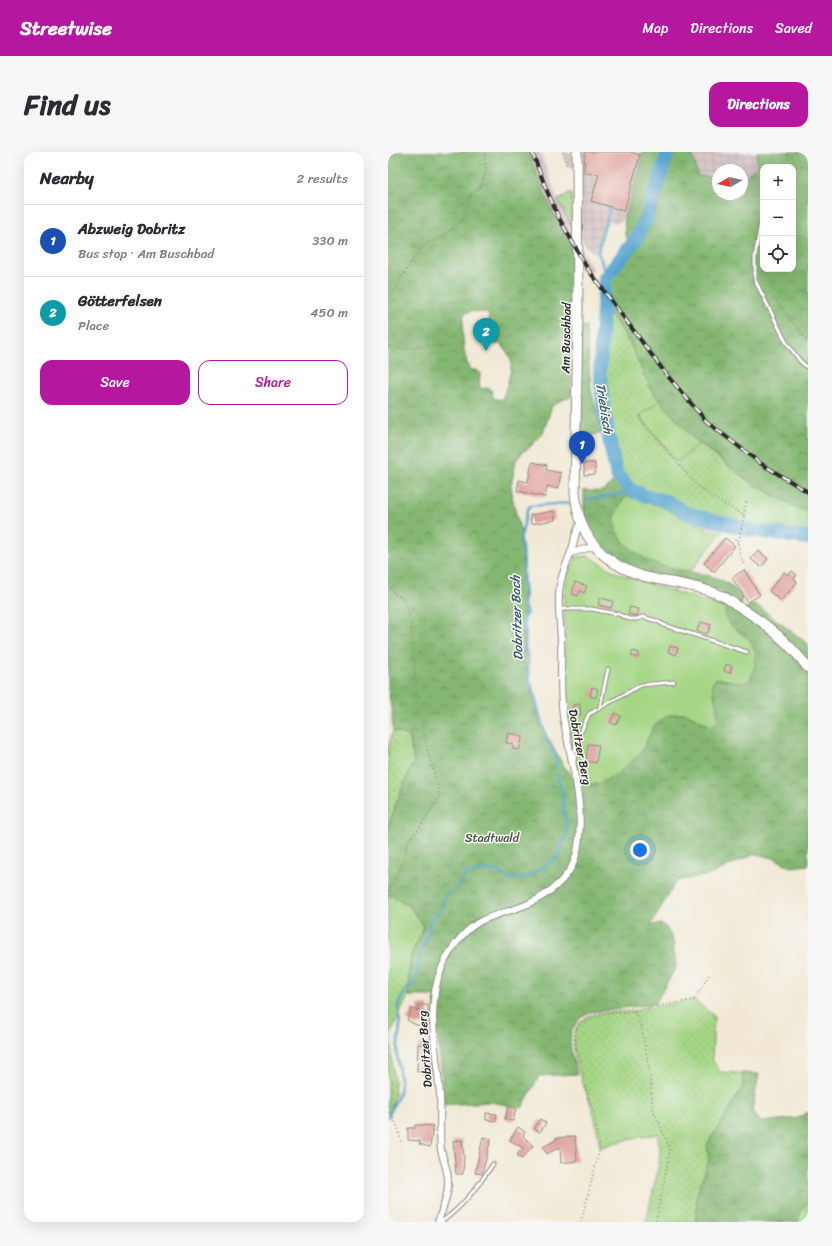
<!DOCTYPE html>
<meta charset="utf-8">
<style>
body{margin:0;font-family:Sriracha,sans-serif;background:#f7f7f7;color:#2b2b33}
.controls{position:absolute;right:12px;top:12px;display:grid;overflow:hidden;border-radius:8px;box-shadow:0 4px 16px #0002}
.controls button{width:36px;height:36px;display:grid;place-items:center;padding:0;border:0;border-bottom:1px solid #e1e1e2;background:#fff;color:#2b2b33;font:20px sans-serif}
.compass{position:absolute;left:324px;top:12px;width:36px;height:36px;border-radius:50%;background:#fff;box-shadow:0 4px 16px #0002;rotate:261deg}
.you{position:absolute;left:252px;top:698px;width:14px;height:14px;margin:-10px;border:3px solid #fff;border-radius:50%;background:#1a73e8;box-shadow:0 0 0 6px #1a73e833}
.badge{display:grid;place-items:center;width:26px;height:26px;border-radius:50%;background:#b5179e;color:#fff;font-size:13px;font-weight:700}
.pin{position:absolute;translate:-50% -33px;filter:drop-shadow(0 1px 2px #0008)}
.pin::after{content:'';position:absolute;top:21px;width:14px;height:12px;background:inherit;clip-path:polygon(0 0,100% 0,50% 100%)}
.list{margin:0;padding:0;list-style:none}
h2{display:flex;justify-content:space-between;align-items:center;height:52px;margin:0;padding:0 16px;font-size:17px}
h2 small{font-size:13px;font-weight:400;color:#7c7c81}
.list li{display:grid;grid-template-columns:26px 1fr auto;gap:12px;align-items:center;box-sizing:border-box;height:72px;padding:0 16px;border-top:1px solid #e1e1e2}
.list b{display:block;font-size:15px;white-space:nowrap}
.list p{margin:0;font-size:13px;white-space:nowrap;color:#7c7c81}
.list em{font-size:13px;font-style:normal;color:#7c7c81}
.actions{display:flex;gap:8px;padding:12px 16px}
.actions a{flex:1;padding:9px 0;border:1px solid #b5179e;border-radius:12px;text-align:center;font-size:14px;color:#b5179e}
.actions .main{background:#b5179e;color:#fff}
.icon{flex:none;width:22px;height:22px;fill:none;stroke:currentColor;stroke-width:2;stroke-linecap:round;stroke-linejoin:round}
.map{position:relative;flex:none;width:420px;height:1070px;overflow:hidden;border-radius:12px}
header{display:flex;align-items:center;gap:24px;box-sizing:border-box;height:56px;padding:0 20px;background:#b5179e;color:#fff}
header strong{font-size:19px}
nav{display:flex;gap:22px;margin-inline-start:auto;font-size:14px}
.intro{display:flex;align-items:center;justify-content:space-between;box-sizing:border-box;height:96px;padding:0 24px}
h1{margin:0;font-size:28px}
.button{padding:10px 18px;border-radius:12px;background:#b5179e;color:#fff;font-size:14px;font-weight:700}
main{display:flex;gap:24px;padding:0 24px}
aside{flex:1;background:#fff;border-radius:12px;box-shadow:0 4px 16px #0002}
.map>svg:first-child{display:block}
.industrial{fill:url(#industrial-grid)}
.railway{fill:#d2bfc0}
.grass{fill:url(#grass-dots);stroke:#688058}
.forest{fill:url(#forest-crowns);stroke:#58714e;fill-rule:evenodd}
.garden{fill:#a5d685;stroke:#688058}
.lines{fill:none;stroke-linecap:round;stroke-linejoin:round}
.stream{stroke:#56a4cf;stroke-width:2.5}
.river{stroke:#56a4cf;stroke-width:14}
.building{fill:#e0a09c}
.service-casing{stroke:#8e8a80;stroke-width:5}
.minor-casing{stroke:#8e8a80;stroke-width:8}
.secondary-casing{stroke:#8e8a80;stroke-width:11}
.path{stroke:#8e8a80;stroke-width:1.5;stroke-dasharray:1 3;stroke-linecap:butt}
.service{stroke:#fff;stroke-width:3}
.minor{stroke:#fff;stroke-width:6}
.secondary{stroke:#fff;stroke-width:9}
.rail-casing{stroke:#2b2b2b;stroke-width:4}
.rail{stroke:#f6f6f2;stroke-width:2.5;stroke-dasharray:8;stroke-linecap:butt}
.labels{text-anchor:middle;stroke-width:3;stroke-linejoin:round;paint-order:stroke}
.street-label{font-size:12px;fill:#2b2b2b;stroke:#f6f6f2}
.park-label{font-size:12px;fill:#4a5642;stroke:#f6f6f2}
.water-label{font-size:13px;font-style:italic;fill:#3c5b6d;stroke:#f6f6f2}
</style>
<header>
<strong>Streetwise</strong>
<nav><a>Map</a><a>Directions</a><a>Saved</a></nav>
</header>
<div class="intro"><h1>Find us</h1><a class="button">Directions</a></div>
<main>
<aside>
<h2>Nearby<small>2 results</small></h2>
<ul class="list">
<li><span class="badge" style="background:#1a4fb4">1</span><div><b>Abzweig Dobritz</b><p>Bus stop · Am Buschbad</p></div><em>330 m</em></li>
<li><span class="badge" style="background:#0f9aa8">2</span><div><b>Götterfelsen</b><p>Place</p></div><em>450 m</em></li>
</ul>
<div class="actions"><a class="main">Save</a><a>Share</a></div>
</aside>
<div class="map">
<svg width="420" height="1070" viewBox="0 0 420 1070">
<defs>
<pattern id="industrial-grid" width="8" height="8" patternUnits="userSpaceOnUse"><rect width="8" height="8" fill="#d2bfc0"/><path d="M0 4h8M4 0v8" fill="none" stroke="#b4a4a5"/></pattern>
<pattern id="grass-dots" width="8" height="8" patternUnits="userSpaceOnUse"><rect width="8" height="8" fill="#a5d685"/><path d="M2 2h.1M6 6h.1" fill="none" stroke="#8eb873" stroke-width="1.8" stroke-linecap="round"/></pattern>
<pattern id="forest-crowns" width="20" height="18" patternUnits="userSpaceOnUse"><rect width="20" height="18" fill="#84b772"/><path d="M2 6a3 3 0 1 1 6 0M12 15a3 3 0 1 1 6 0" fill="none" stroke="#6c955e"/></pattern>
</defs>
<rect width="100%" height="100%" fill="#f6f6f2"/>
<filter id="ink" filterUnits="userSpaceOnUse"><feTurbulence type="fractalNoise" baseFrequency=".025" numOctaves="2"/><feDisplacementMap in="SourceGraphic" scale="8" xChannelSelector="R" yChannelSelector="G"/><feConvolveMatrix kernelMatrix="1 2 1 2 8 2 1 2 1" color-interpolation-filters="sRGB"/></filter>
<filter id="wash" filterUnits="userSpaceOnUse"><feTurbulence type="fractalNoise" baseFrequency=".012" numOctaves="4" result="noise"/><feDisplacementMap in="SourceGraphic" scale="16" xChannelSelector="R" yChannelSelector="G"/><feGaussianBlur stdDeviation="0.9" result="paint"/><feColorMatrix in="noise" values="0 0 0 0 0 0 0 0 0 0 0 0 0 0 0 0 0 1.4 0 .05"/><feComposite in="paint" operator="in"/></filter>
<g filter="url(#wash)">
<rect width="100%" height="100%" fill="#f1e9d5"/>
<g class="industrial">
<path d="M175 0H254V7L239 60 232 70 226 71 218 69 215 79 210 101 200 97 189 80 188 17 182 15 178 12Z"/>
<path d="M305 0H369V15L357 25H354V18H330V26L310 24 304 3Z"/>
</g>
<path class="railway" d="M141 0H152L170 48 183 73 182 79 205 117 200 123 169 68 156 40Z"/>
<g class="grass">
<path d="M181 41H184L183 73 170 48Z"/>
<path d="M215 151 242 191 266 242 272 249 252 263 253 267 289 310 311 291 359 328 411 357 420 360V377L418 387C379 381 340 375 302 362 294 359 286 353 278 350 262 343 246 344 235 330 226 319 225 304 222 290 218 267 214 244 212 221 211 198 214 174 215 151Z"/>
<path d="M5 579 21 584 26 609 11 644 0 676V596Z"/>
<path d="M0 742 21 753 36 775 22 805 20 844 2 882 7 941 2 961H0Z"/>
<path d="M306 848 326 864 324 907 332 920 355 921 354 937 319 993 321 1007 309 1043 308 1070H258L271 1012 272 995 269 982 225 991 212 996C210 986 209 974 206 963 201 942 171 884 195 868 210 858 229 861 246 859 266 855 286 851 306 848Z"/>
<path d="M420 1049V1070H410L412 1061Z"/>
</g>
<g class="forest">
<path d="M0 0H140L156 40 169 68 185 98 183 245 174 248 164 254 155 281 143 294 135 300 128 308 123 334 125 349 133 382 135 406 137 510 151 570 175 613 191 631 210 632 252 602 266 574 280 563 298 561 323 574 330 562 324 532 327 526 355 531 352 480 341 473 337 464 334 443 356 457 367 452 420 492V713L403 715 386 706 366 702 321 723 288 729 263 773 272 772 279 776 285 789 288 815 267 852 204 860 192 866 183 880 182 893 189 922 151 924 134 956 103 950 56 953 46 844H20L22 805 36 775 21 753 0 742V676L11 644 26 609 21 584 5 579 4 561 0 537ZM83 159 100 161 101 168 95 178 99 186 105 189 107 192H113C117 197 121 202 123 208 125 217 117 240 114 248L105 246 104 239 100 236 94 237 91 234 92 221 88 218H82C74 200 74 181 76 162Z"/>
<path d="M254 0H305L304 3 310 24 330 26V42H354V25H357L369 15V0H420V360L411 357 359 328 304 285 266 242 257 225 242 191 215 151 217 126 242 92 237 82 236 64 239 60 254 7ZM375 15H405V117H375Z"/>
<path d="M198 174 203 238 214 281 205 283 192 282V175Z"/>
<path d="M229 323 243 338 233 351 262 409C275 414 288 418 302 420 321 423 341 427 354 445L353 453 333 440 303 429 254 420 229 409 208 389 196 368V338C217 341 217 340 229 323Z"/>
<path d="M355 921 371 922 364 959 373 970 410 966 420 960V1049L412 1061 410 1070H308L309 1043 321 1007 319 993 354 937Z"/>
</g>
<g class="garden">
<path d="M272 249 304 285 311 291 289 310 253 267 252 263Z"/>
<path d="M239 344 247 347 255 348 274 355 315 375 334 380 302 420C289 417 276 415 263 410 255 406 247 400 240 394 222 377 223 362 239 344Z"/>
<path d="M200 404 229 421 337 456V464L341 472 362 488 368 502 367 514 362 528 355 531 328 526 324 532 330 562 329 569 323 574 298 561 280 563 266 574 252 602 228 623 210 632 192 631 179 570 177 546 176 441 180 420 189 405Z"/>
</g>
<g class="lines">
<g class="stream">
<path d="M217 126 214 111 210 101 215 79 222 57"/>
<path d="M197 348 229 343 243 338"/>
<path d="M168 615V606L159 587 151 561 146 539 142 530 140 515V505L137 495 138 482 135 467 139 461 135 451 137 444 135 420 136 411 134 396 132 389 139 359 142 354 182 351"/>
<path d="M0 965 11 942 13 935 9 901 12 873 10 853 18 837 24 834 26 829 31 815 33 797 37 791 40 782 42 769 45 765 51 761 54 757 56 747 58 743 68 738 77 723 80 720H88L100 718 108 719 114 723 124 727H132L140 725 157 713 170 706 171 696 178 686 179 676 176 661 174 641 169 622"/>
</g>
<path class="river" d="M280 0 262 57 249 86 217 126 213 189 212 220 216 259 226 311 229 323 243 338 258 344 278 349 301 362 363 378 420 386"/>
</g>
<g id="blocks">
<g class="building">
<path d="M197 0H242L252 3 236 59 203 49 211 22 196 21Z"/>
<path d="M144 310 159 313 158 318 173 321 170 337 159 334 157 345 129 339 131 328 140 330Z"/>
<path d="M196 311H207V322L196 323Z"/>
<path d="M166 359 167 368 143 372 142 363Z"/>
<path d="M337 386 347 394 326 420 316 411Z"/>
<path d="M370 398 380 407 373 415 363 407Z"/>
<path d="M356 418 372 443 360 450 344 426Z"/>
<path d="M404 419 409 423 406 427 409 430 393 449 381 439 396 420 400 423Z"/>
<path d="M187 430 199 434 196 441 192 439 190 444 184 442Z"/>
<path d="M212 446 225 449 223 456 210 453Z"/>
<path d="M242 455 251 457 249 464 240 462Z"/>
<path d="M312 470 323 473 319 482 309 479Z"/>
<path d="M282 494 290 496 288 503 280 500Z"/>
<path d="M245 499 251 501 250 506 243 504Z"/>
<path d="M338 512 344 514 342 521 336 519Z"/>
<path d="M204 535 210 537 208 546 202 544Z"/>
<path d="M192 552 193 563 186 564 185 553Z"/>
<path d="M227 561 233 564 228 573 222 570Z"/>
<path d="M120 581 135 584 131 598 125 597V592L118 591Z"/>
<path d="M200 592 211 593 208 611 198 609Z"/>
<path d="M30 853H40V873H28L19 868 24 857 30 859Z"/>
<path d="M30 892H42L45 922 36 923V919L29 920Z"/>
<path d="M120 955 128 957 125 969 117 967Z"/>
<path d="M98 961 109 962 108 969 98 968Z"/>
<path d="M152 967 158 971 152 980 146 977Z"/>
<path d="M27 973 45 974 42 995 31 992 32 989 20 988V976H27Z"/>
<path d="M130 975 137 980 135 984 145 994 134 1007 129 1003 135 996 122 988Z"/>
<path d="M187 984 189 1009 173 1011 172 995 159 1002 155 995 168 988V986Z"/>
<path d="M95 985 103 987 94 1022 87 1021Z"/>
<path d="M74 988 76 1003 75 1022H68L65 989Z"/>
</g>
</g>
</g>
<g filter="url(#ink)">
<use href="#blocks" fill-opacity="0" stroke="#8e8a80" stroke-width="1"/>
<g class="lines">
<g class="service-casing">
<g id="service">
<path d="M372 75 367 105V128L398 190 412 209 420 216"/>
<path d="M172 457H203L230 462 241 467H249L255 465 269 469 276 473 359 500"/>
<path d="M212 555 220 517"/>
<path d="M186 610 188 590 201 562 253 533 286 530"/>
<path d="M53 1070C75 1055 90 1034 105 1012"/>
</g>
</g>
<g class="minor-casing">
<g id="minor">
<path d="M183 401 207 394"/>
<path d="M50 1070C54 1057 61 1043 60 1028 60 1018 55 1008 53 998 51 980 53 961 52 943 49 901 37 855 54 815 61 799 75 779 91 770 104 763 120 760 135 754 152 748 173 733 183 716 188 707 190 696 191 686 195 646 183 609 176 570 171 543 174 516 173 488 172 470 169 451 172 433 174 421 179 411 183 400 187 390 186 380 193 371"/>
</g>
</g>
<g class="secondary-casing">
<path id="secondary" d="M189 0 190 163 187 340C190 384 213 411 255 424 280 431 307 432 332 443 338 445 344 450 350 454 376 470 402 491 420 516"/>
</g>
<g class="path">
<path d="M175 0 178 12 181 14"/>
<path d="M395 15 401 0"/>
<path d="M380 140 387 147 420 190"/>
<path d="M0 144 7 138 23 110 36 93 57 83 73 70 83 43 92 36 98 20 97 0"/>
<path d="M0 194 11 197 28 196 44 193 67 196 78 201"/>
<path d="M252 263 253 267 308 333 327 347 356 363C353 383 345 395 357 414"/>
<path d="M356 363 358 350"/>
<path d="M347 387 350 391"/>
<path d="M0 432 7 442 14 446 19 455 23 473 28 536 31 546 29 551 42 608 44 612 51 640V646L29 679 20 688 16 708 0 741"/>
<path d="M246 859 254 878 261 915 265 957 282 997 268 1070"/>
<path d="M0 960C9 968 11 979 13 991"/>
<path d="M193 1070 212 996 207 964 192 922 186 893 187 879 194 869 205 863 246 859 274 853 306 848 321 823"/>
</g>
<use href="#service" class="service"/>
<use href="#minor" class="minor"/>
<use href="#secondary" class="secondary"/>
<g class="rail-casing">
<path id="rail" d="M144 0 159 39 171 66 199 116 278 222 319 270 372 311 420 340"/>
</g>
<use href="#rail" class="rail"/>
</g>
</g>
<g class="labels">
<g class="street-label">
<text transform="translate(178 186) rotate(-89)" y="4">Am Buschbad</text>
<text transform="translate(192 595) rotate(79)" y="4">Dobritzer Berg</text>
<text transform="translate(37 897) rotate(-94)" y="4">Dobritzer Berg</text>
</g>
<g class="park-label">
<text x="104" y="690">Stadtwald</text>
</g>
<g class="water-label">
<text transform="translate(217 256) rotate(81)" y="5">Triebisch</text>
<text transform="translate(128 466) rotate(-92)" y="5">Dobritzer Bach</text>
</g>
</g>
</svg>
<div class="controls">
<button>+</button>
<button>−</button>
<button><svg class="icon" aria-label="locate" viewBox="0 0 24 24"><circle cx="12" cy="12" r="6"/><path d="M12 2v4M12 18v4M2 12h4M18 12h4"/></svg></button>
</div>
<svg class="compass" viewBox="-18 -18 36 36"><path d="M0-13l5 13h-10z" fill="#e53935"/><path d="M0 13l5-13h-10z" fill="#7c7c81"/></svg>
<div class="you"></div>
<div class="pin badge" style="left:194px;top:312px;background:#1a4fb4">1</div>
<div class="pin badge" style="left:98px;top:199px;background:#0f9aa8">2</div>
</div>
</main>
